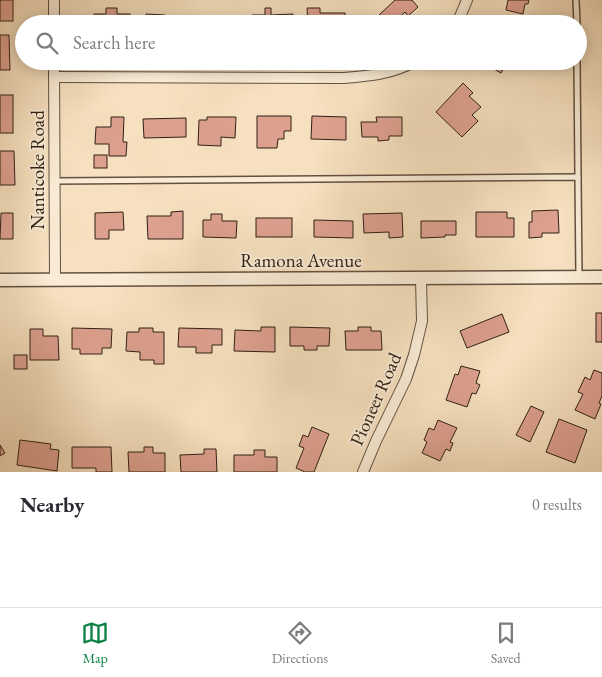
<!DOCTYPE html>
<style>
body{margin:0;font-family:"EB Garamond",serif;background:#f2f2f3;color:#2b2b33}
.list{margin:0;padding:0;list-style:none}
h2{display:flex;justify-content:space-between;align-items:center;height:65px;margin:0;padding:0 20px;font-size:21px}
h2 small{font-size:16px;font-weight:400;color:#7c7c81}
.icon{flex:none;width:28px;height:28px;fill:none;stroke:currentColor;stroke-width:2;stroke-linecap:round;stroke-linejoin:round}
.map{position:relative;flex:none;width:602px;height:472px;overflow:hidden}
.search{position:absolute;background:#fff;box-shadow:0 2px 12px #0003;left:15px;right:15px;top:15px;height:55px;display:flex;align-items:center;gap:12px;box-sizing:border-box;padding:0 18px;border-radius:28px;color:#7c7c81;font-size:19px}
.sheet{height:135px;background:#fff}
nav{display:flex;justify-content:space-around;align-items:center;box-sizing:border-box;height:70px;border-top:1px solid #e1e1e2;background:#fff;font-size:14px;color:#7c7c81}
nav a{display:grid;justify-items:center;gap:2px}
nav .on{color:#0b8043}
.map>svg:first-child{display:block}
.building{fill:#dda08f;stroke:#302015}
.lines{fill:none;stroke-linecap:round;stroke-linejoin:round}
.service-casing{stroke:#625040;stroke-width:8}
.minor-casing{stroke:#625040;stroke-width:12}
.tertiary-casing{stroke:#625040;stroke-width:15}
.service{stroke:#f9ebd5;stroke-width:5}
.minor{stroke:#f9ebd5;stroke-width:10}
.tertiary{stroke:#f9ebd5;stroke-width:12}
.labels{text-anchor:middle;stroke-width:4;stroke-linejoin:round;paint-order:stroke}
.street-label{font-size:19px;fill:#302015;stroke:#f9ebd5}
</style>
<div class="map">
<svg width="602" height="472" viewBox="0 0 602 472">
<rect width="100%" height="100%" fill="#f6e0bf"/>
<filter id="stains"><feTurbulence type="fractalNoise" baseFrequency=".004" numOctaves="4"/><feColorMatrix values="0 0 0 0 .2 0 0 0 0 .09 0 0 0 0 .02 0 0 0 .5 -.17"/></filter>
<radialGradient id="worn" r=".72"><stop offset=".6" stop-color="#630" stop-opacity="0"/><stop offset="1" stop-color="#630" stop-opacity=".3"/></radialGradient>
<g class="building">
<rect x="0" y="0" width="13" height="21"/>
<path d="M395 0H412L418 7 408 16 405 12 392 24H386L378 16Z"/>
<path d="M508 0H529L528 4H525L523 14 506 10Z"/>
<path d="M106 8H117V14H130V24H94V14H106Z"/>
<path d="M265 8H271V15L293 14V24H252V15H265Z"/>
<path d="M307 8H320V13H345V24H308Z"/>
<path d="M146 14 165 15V20H178V24H146Z"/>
<path d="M198 16 239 17V24H198Z"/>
<path d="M0 35H9L10 70H0Z"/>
<path d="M480 61H508L501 73Z"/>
<path d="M463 83 473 93 469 96 481 107 472 115 478 121 462 137 436 112Z"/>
<rect x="0" y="95" width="13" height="38"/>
<path d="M257 116H291V131H284V139H278L277 148H257Z"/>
<path d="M312 116 346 117V140L311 139Z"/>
<path d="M111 117H124L123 142H127L126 156H109V144H95L96 127H111Z"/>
<path d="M207 117H236L235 138 221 137V146L198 145 199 120H207Z"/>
<path d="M376 117H402V136H389V140L378 141V137H362L361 122H377Z"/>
<path d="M186 118V137L144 138 143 119Z"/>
<path d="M0 151H14L15 185H0Z"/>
<rect x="94" y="155" width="13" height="13"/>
<path d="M558 210 559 233H542V237L529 238V222H532V211Z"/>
<path d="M183 211V239H148L147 216H171V212Z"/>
<path d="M123 212 124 230H109V239H95V213Z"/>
<path d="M476 212H507V218H514V237H476Z"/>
<path d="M1 213H13V239H0Z"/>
<path d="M402 213 403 237 389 238V232L364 233 363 214Z"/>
<path d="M211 214H222V221H237L236 238 203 237V220H211Z"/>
<rect x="256" y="218" width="36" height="19"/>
<path d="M314 220 353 221V238L314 237Z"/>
<path d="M421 221H456V235H445V237L421 238Z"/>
<rect x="596" y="313" width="6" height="29"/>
<path d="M502 314 509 332 467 348 460 331Z"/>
<path d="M261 327H275V352L234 351 235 330 261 331Z"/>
<path d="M290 327 330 328 329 346H317V350H304V346H290Z"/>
<path d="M358 327H371V331H381L382 350H346L345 331H358Z"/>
<path d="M72 328 112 329 111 348H102V354H80V349H72Z"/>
<path d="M139 328H153V332H164V364H154V360H140V352L126 351 127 332H139Z"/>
<path d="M179 328 222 329V345H212V353H196V347H178Z"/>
<path d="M30 329H43V336H58L59 360H30Z"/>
<rect x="14" y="355" width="13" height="14"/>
<path d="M461 366 480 371 476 383 480 385 476 394 472 393 467 407 446 400 455 374 458 375Z"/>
<path d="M594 370 602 373V396L599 403 601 404 595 419 575 410 583 394 578 392 585 377 590 380Z"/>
<path d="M531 406 544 412 530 442 516 435Z"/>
<path d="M559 419 587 430 575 463 546 452Z"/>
<path d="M438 420 457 428 450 442 453 443 450 451 446 449 440 461 422 453 427 442 424 440 429 428 434 430Z"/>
<path d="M312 427 329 434 314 472H305L296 468 304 448 299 446 303 435 308 437Z"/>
<path d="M20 440 51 444 50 449 59 450 57 471 17 465Z"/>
<path d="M0 445 5 453 0 456Z"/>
<path d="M72 447H111L112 472H96V468H72Z"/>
<path d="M144 447H153V453H165V472H129L128 452H144Z"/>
<path d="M204 449H216L217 472H181L180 455 204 454Z"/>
<path d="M254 450H265V457H277V472H234V455H254Z"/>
</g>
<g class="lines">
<g class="service-casing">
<g id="service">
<path d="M576 0 577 24"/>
<path d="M577 61 578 177"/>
<path d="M55 181 578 177 579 277"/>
</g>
</g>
<g class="minor-casing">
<g id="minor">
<path d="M54 0V24"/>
<path d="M457 24 467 0"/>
<path d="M54 61 55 279"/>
<path d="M54 77 344 78C369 76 393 74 415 61"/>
<path d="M363 472 376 441 406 379 414 355 422 321 421 279"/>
</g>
</g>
<g class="tertiary-casing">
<path id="tertiary" d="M0 280 602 277"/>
</g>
<use href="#service" class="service"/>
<use href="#minor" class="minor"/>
<use href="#tertiary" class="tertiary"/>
</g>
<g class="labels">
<g class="street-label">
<text transform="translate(37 170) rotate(-90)" y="7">Nanticoke Road</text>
<text x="301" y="267">Ramona Avenue</text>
<text transform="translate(375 399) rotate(-66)" y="7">Pioneer Road</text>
</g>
</g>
<rect width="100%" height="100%" filter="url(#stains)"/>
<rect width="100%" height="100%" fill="url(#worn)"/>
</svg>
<div class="search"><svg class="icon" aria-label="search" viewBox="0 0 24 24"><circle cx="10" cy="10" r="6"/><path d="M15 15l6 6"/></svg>Search here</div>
</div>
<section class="sheet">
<h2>Nearby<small>0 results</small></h2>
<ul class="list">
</ul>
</section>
<nav>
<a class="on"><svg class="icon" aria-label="map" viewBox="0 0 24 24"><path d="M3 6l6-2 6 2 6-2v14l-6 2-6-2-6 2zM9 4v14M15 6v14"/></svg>Map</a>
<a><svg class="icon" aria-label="directions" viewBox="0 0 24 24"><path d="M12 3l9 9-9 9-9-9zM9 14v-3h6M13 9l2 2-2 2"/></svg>Directions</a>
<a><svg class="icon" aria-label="saved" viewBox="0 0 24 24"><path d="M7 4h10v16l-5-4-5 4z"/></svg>Saved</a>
</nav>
